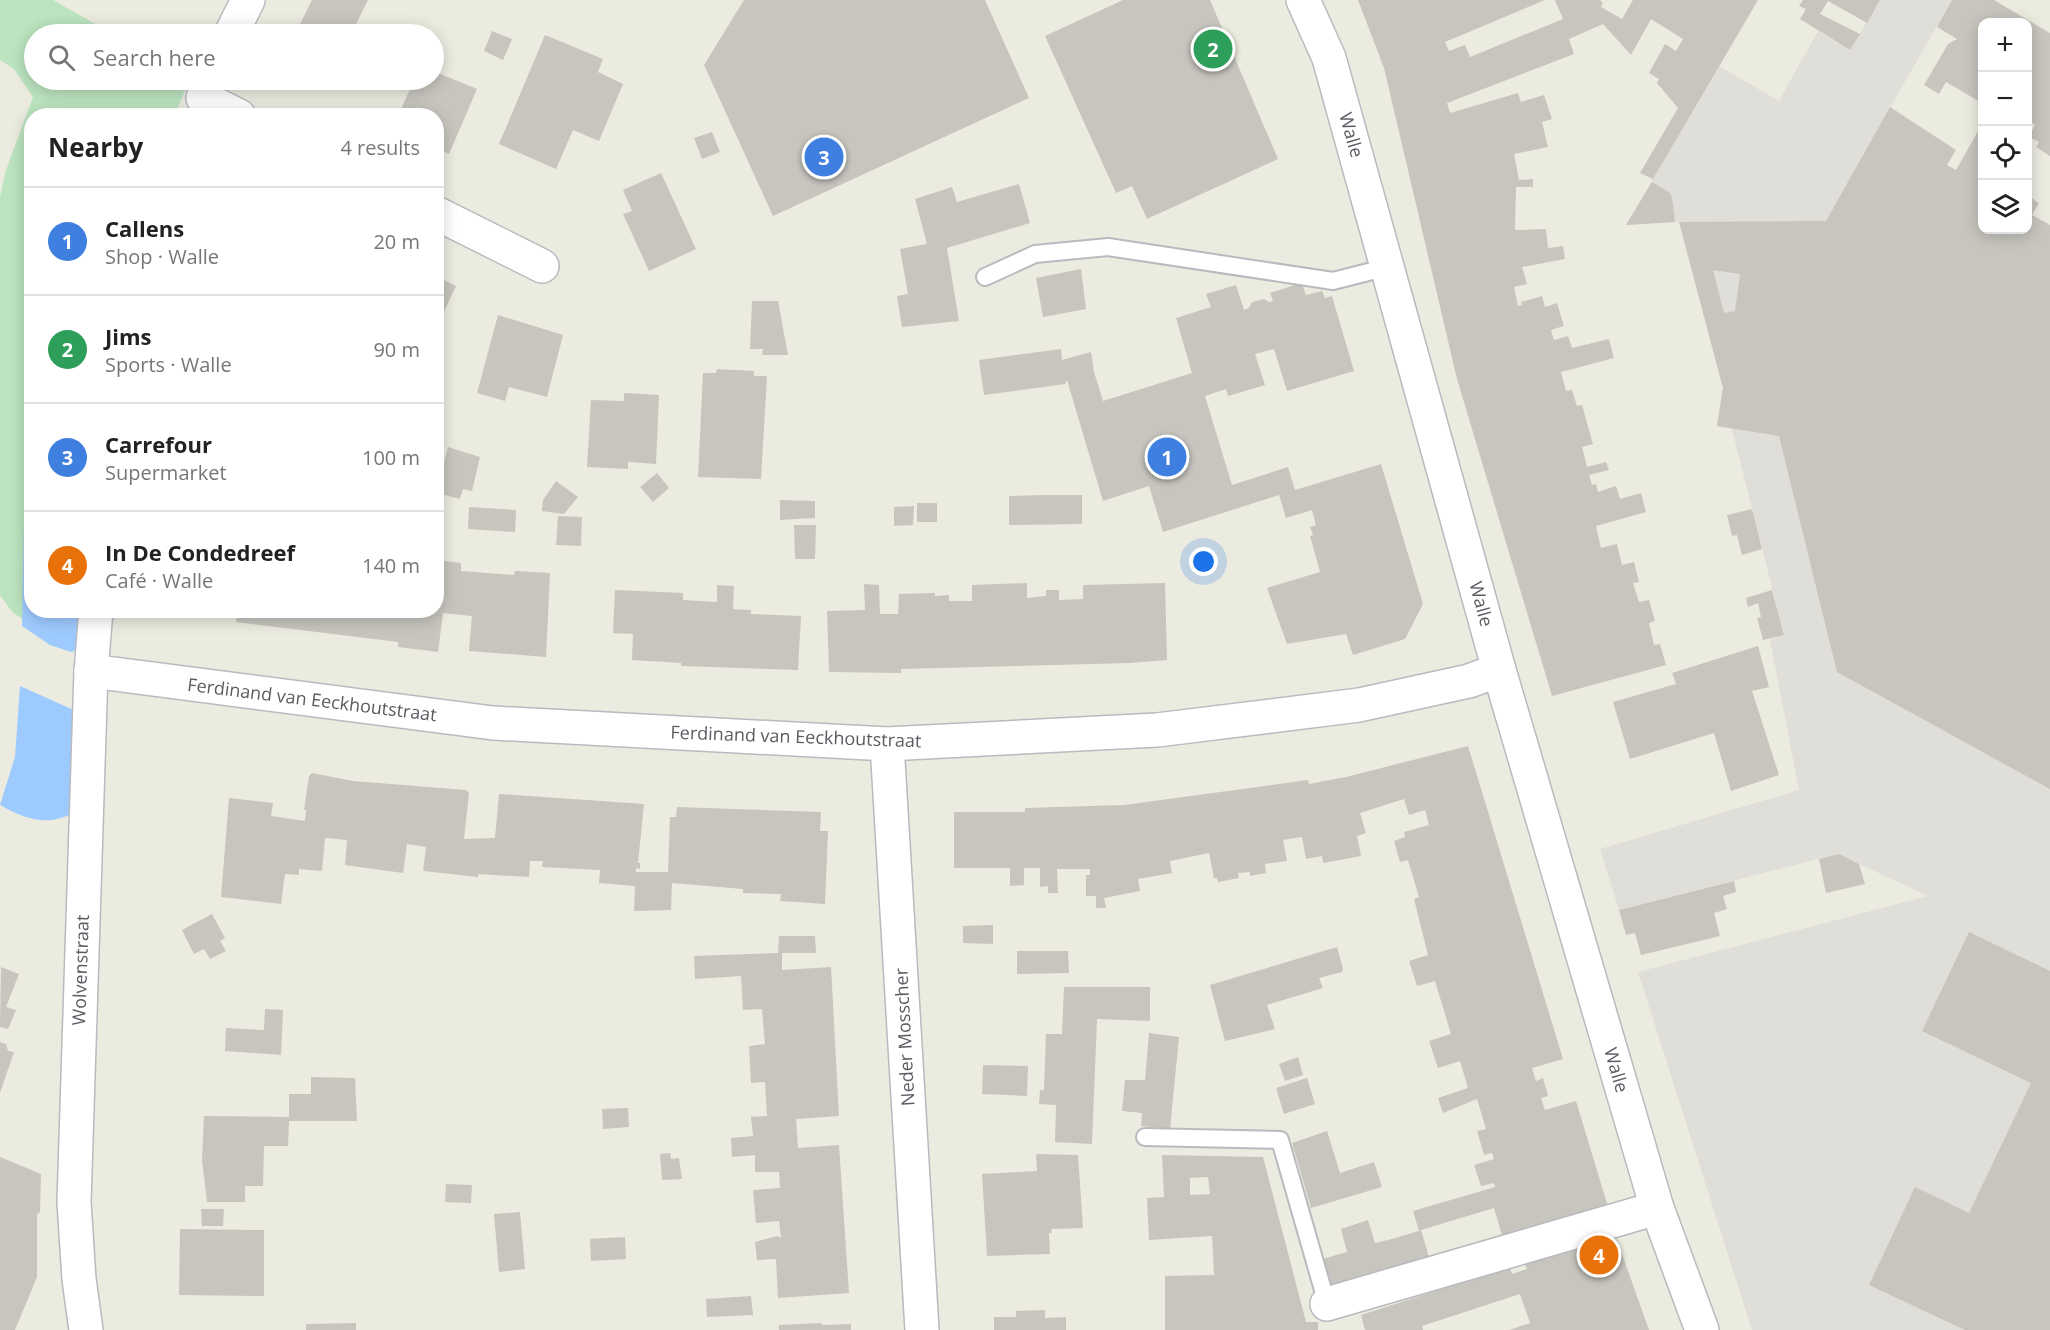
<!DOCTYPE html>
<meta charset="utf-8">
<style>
body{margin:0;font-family:"Open Sans",sans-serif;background:#f2f2f2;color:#222}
.controls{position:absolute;right:18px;top:18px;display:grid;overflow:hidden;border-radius:12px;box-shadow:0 3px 15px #0003}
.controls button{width:54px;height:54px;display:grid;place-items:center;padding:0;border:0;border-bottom:2px solid #e0e0e0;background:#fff;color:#222;font:30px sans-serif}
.you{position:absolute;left:1204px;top:562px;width:21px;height:21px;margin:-15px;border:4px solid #fff;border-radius:50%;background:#1a73e8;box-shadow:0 0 0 9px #1a73e833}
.badge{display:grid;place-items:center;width:39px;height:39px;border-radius:50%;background:#e94c2a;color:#fff;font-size:20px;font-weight:700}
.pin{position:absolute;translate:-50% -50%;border:3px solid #fff;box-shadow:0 2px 6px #0006}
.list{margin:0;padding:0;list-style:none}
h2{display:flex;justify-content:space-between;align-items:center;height:78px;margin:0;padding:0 24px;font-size:26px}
h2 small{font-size:20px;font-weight:400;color:#767676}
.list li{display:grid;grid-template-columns:39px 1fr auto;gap:18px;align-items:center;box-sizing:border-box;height:108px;padding:0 24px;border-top:2px solid #e0e0e0}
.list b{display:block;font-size:22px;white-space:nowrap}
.list p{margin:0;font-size:20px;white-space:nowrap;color:#767676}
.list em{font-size:20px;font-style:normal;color:#767676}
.icon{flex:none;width:33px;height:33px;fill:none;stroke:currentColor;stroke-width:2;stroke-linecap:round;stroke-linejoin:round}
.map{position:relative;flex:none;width:2050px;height:1330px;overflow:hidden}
.search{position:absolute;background:#fff;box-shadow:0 3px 15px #0003;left:24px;top:24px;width:420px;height:66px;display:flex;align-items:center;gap:15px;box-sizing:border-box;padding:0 21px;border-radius:33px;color:#767676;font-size:22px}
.panel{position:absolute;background:#fff;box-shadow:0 3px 15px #0003;left:24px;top:108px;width:420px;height:510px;border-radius:24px}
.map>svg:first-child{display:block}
.industrial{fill:#e0ded8}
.green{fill:#bce4c0}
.water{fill:#9ecbff}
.building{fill:#c7c5be;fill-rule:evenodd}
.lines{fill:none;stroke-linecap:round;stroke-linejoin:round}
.service-casing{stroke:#b8babf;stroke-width:20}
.minor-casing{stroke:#b8babf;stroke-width:36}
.service{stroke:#fff;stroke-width:16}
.minor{stroke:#fff;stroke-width:33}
.labels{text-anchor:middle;stroke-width:4.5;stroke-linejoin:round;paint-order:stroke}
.street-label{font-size:18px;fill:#595c61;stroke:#fff}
</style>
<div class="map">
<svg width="2050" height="1330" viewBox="0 0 2050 1330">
<rect width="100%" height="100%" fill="#ecebe0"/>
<path class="industrial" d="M1880 0H1952L1880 125 1982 186V230H2028V213L2050 225V1330H1752L1638 972 1928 896 1838 854 1619 910 1600 849 1799 790 1770 640 1784 635 1732 429 1717 426 1723 388 1679 222 1626 225 1719 66 1779 101 1818 31 1850 50Z"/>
<path class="green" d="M0 0H53L113 34H34V80H189L175 115 32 116V610L52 638 12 612 0 595V197L6 170 33 97 14 69 0 60Z"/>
<g class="water">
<path d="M31 466 32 610 82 611 81 648 71 652 50 645 22 626 24 521Z"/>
<path d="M20 686 76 711 73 813C47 827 25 819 0 805L15 757Z"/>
</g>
<g class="building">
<path d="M312 0H368L351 34H295Z"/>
<path d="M744 0H985L1029 98 773 216 704 65Z"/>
<path d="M1123 0H1210L1278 159 1147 219 1132 186 1116 193 1045 36Z"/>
<path d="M1358 0H1545L1445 42 1449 51 1465 45 1470 57 1563 19 1555 0H1600L1603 3 1601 7 1622 19 1633 0H1758L1653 179 1640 173 1678 108 1657 83 1659 79 1649 73 1665 44 1676 51 1683 39 1651 19 1631 55 1603 24 1569 39 1574 54 1447 103 1450 113 1518 93 1521 102 1544 95 1552 119 1542 122 1548 147 1514 154 1519 180 1533 179V187H1516L1515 230 1546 229 1548 248 1563 246 1565 259 1522 267 1527 284 1514 287 1518 306 1522 305 1521 302 1542 296 1545 307 1557 303 1564 326 1551 330 1554 340 1568 336 1572 348 1609 339 1614 358 1561 372 1566 391 1572 390 1577 406 1582 405 1593 444 1582 447 1587 467 1606 462 1609 470 1589 475 1592 485 1596 484 1598 492 1616 486 1620 499 1641 493 1646 512 1596 526 1601 548 1617 544 1622 565 1634 562 1639 582 1633 583 1639 602 1649 600 1655 621 1649 623 1654 645 1660 644 1666 665 1552 696 1457 379 1384 68Z"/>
<path d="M1803 0H1880L1867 23 1828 1 1820 14 1860 34 1850 50 1800 19 1806 9 1799 6Z"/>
<path d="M1952 0H1994L2050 33V156L2036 147 2039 142 2029 137 2035 125 2028 120V22H1982V103L1946 82 1939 94 1924 85 1948 44 1957 39 1937 27Z"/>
<path d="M492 31 512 39 503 60 484 51Z"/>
<path d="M545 35 603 59 598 72 623 84 599 141 573 130 556 169 499 144Z"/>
<path d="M434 68 440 70 438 73 477 89 449 154 436 148V116H398L414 80H434Z"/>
<path d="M1890 107 1956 150 1947 165 1956 170 1982 124V230H2028V196L2039 203 2032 215 2050 225V789L1837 672 1779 436 1717 426 1723 388 1679 222 1826 221ZM1713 270 1740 274 1735 311 1724 313Z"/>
<path d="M712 132 720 152 702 159 694 138Z"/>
<path d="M661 173 696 249 649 271 623 214 632 211 623 190Z"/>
<path d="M1652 182 1669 192 1672 197 1675 222 1626 225Z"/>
<path d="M1019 184 1030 223 947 248 959 321 902 327 897 296 908 294 900 249 927 244 915 199 952 187 957 202Z"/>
<path d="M1081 269 1086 309 1043 317 1036 278Z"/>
<path d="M436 276 456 286 442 316 439 325 444 326 437 352Z"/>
<path d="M1298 284H1302L1306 295 1322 291 1325 298 1332 296 1354 371 1287 391 1274 349 1255 354 1265 385 1228 396 1226 389 1205 396 1232 485 1288 467 1295 490 1381 464 1423 604 1405 639 1353 655 1346 634 1287 644 1267 588 1320 572 1310 536 1313 535 1310 527 1316 525 1312 510 1286 518 1279 495 1163 532 1149 486 1103 501 1067 380 1065 384 984 395 979 360 1061 349 1062 360 1091 352 1094 372 1103 401 1192 373 1176 318 1211 307 1206 294 1236 285 1244 310 1249 308 1252 302 1264 299 1269 302 1273 301 1270 293Z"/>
<path d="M752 301H778L788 355H762L763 349H750Z"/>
<path d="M498 315 563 335 547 397 509 387 505 401 477 393Z"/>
<path d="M717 369 754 371V376H767L761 479 698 477 703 373H716Z"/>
<path d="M624 393 659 395 656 464 628 462V469L587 467 591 400 624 401Z"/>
<path d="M448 447 480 457 472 491 463 489 460 499 441 494 443 483 439 482Z"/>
<path d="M657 473 669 488 653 502 640 487Z"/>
<path d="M556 481 578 497 564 514 542 511 543 500Z"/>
<path d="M1047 495H1082V524L1009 525V496Z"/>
<path d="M780 500 815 501V518L780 520Z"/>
<rect x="917" y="503" width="20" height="19"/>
<path d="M914 506 913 525 894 526V507Z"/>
<path d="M469 507 516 510 515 532 468 529Z"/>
<path d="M1752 509 1762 549 1742 555 1737 535 1732 536 1727 515Z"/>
<path d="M558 516 582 517 581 546 556 545Z"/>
<path d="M794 525H816L815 559H795Z"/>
<path d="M438 560 461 563V571L514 575 515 571 550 573 546 657 469 651 472 616 443 613 438 652 398 647V642L236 622 237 610H436Z"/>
<path d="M1027 583V598L1046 596V590H1059V600L1083 599V585L1165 583 1167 660 1130 663 901 669V673L829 672 827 611 865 610 864 584 879 585 880 614H898L899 594 935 593V596L949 595V601H972V585Z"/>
<path d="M717 585 734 586 733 609 751 610V614L801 616 798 670 681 666V663L632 660 633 634 613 633 615 590 683 593V600L717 602Z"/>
<path d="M1772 590 1784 635 1763 640 1757 618 1761 617 1758 603 1748 607 1746 598Z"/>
<path d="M1758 646 1769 687 1752 691 1779 775 1731 791 1714 733 1630 759 1613 702 1676 684 1672 673Z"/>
<path d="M1468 746 1563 1059 1532 1068 1536 1081 1543 1078 1548 1096 1541 1098 1545 1110 1576 1101 1609 1210 1504 1242 1494 1208 1421 1230 1431 1264 1328 1295 1319 1260 1347 1252 1341 1229 1368 1220 1375 1243 1388 1240 1419 1231 1413 1211 1495 1187 1494 1183 1481 1186 1474 1165 1494 1159 1492 1153 1484 1155 1477 1131 1486 1129 1477 1099 1443 1113 1438 1098 1468 1088 1460 1061 1438 1068 1429 1041 1451 1034 1435 981 1417 986 1409 961 1428 955 1414 899 1419 897 1408 860 1400 862 1394 841 1405 837 1404 832 1429 825 1425 810 1409 815 1404 799 1360 813 1366 833 1357 836 1361 856 1323 863 1322 856 1306 859 1302 837 1283 840 1287 861 1265 864 1266 873 1250 876V872L1238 873 1239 878 1218 882 1217 878H1214L1209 853 1170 861 1172 873 1138 879 1140 891 1104 898 1106 908H1096V896H1086V875H1090V869H1057L1058 893H1048V886L1040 887V868H1024V885L1010 886V868H954V812H1025V808L1124 805 1308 780 1309 784 1346 777Z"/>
<path d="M312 773 353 781 466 790 469 793 464 839 495 838 499 794 644 804 638 863H640V869L636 868V872H668L670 817H676L677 807 821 812 820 831H828L825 904 780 901 781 894 743 893V889L672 883 671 910 634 911 635 886 599 883 600 870 542 867 543 861H530L529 877 478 874V877L423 871 426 847 407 844 403 873 345 865 347 840 325 838 322 871 299 869V875L285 874 281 904 221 897 229 798 273 803 271 816 305 821 306 810H304L309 776Z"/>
<path d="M1839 854 1859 864 1865 884 1826 893 1819 859Z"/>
<path d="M1734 881 1736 892 1723 896 1727 909 1714 913 1720 936 1641 955 1635 933 1626 935 1619 910Z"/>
<path d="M212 914 225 938 220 941 226 951 210 959 204 949 194 954 182 930Z"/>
<path d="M993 925V944L963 943V926Z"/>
<path d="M1969 932 2050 971V1330H1965L1869 1285 1915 1187 1969 1213 2031 1083 1922 1031Z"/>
<path d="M779 936H815L816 953H782V970L831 967 839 1116 796 1119 798 1148 839 1145 849 1293 778 1298 776 1259 757 1260 755 1242 777 1236 781 1238 779 1221 756 1223 753 1190 780 1188 779 1172H755V1155L732 1157 731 1138 753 1136 751 1117 767 1116 765 1082 751 1083 749 1046 765 1044 762 1009 743 1010 741 976 695 979 694 956 778 953Z"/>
<path d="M1337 947 1343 969 1342 972 1319 978 1323 988 1267 1005 1275 1029 1225 1041 1210 985Z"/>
<path d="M1017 951H1068L1069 973 1017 974Z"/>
<path d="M1 967 19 974 6 1007 16 1010 8 1029 0 1027Z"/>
<path d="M1064 987H1150V1021L1097 1019 1092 1144 1055 1142 1056 1105 1039 1104 1040 1090H1044L1046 1034H1062Z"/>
<path d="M265 1009 283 1010 281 1055 225 1051 226 1028 264 1030Z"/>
<path d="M1149 1033 1179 1037 1170 1129 1141 1126 1142 1113 1122 1111 1125 1080H1145Z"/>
<path d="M0 1042 6 1044 8 1051 14 1052 0 1093Z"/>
<path d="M1298 1057 1303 1075 1285 1081 1279 1064Z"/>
<path d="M983 1065 1028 1066 1027 1096 982 1094Z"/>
<path d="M311 1077 355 1078 357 1121H289L288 1146H264L263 1186H245V1202H207L202 1160 204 1116 289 1117V1094H311Z"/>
<path d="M1307 1078 1315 1104 1284 1114 1276 1088Z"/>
<path d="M628 1108 629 1127 603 1129 602 1109Z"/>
<path d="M1327 1131 1340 1173 1374 1162 1382 1187 1311 1208 1292 1143Z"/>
<path d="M670 1153 671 1159 679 1158 682 1179 662 1180 660 1154Z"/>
<path d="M1036 1154 1078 1155 1083 1228 1051 1229 1052 1233H1049L1050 1254 987 1256 982 1174 1037 1171Z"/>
<path d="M1162 1155 1263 1157 1306 1322H1318V1330H1165V1276L1214 1275 1212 1236 1149 1240 1147 1198 1164 1197ZM1208 1177 1210 1194 1190 1195V1178Z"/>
<path d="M0 1157 41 1174 40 1212 37 1214V1277L15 1330H0Z"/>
<path d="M446 1184 472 1185 471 1203 445 1202Z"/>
<path d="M201 1209H224L223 1226H202Z"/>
<path d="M520 1212 525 1269 499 1272 494 1214Z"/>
<path d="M180 1229 264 1230V1296L179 1295Z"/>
<path d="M625 1237 626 1259 591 1261 590 1239Z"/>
<path d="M1616 1237 1649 1330H1509L1530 1323 1520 1294 1422 1326 1423 1330H1365L1361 1315 1510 1267 1512 1274 1527 1269 1525 1264Z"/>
<path d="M751 1296 753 1315 707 1317 706 1299Z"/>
<path d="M1045 1310V1318L1066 1317V1330H994V1317H1016V1311Z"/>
<path d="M356 1323V1330H306V1324Z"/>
<path d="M821 1323 822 1325 851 1324V1330H779V1325Z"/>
</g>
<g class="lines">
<g class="service-casing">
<g id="service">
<path d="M985 277 1035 254 1108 247 1333 281 1388 267"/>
<path d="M1145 1137 1280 1140 1327 1304"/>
</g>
</g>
<g class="minor-casing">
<g id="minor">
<path d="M1303 0 1329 58 1499 670 1657 1208 1702 1330"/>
<path d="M231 34 248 0"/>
<path d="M203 98 239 116"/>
<path d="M436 213 542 266"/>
<path d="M91 671 493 723 887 744 1157 730 1359 705 1469 681 1499 670"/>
<path d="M887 744 922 1330"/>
<path d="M1327 1304 1657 1208"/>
<path d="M86 1330 79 1279 74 1202 91 671 96 610"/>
</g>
</g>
<use href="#service" class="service"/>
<use href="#minor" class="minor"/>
</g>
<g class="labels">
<g class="street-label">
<text transform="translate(1351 135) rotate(74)" y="6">Walle</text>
<text transform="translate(1481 604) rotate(75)" y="6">Walle</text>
<text transform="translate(312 700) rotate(7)" y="6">Ferdinand van Eeckhoutstraat</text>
<text transform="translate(796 737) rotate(2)" y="6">Ferdinand van Eeckhoutstraat</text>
<text transform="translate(81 970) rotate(-88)" y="6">Wolvenstraat</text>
<text transform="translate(905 1037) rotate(-93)" y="6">Neder Mosscher</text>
<text transform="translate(1616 1070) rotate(74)" y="6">Walle</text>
</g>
</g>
</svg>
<div class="controls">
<button>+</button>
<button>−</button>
<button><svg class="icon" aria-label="locate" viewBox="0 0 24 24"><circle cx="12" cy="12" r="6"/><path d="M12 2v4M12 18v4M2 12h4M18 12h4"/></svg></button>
<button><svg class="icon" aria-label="layers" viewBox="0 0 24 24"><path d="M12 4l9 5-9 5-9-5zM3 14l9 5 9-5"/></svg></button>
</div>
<div class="you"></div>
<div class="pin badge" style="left:1167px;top:457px;background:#3f7fe0">1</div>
<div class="pin badge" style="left:1213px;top:49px;background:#2e9e5b">2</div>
<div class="pin badge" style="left:824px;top:157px;background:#3f7fe0">3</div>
<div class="pin badge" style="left:1599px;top:1255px;background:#e8710a">4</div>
<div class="search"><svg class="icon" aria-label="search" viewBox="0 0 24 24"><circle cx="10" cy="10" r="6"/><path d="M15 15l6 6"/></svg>Search here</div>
<section class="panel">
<h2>Nearby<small>4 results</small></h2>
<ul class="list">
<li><span class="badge" style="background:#3f7fe0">1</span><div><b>Callens</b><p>Shop · Walle</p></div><em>20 m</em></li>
<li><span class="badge" style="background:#2e9e5b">2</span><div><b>Jims</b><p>Sports · Walle</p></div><em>90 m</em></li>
<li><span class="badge" style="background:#3f7fe0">3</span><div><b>Carrefour</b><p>Supermarket</p></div><em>100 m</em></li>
<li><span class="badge" style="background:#e8710a">4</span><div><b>In De Condedreef</b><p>Café · Walle</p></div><em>140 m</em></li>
</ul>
</section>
</div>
